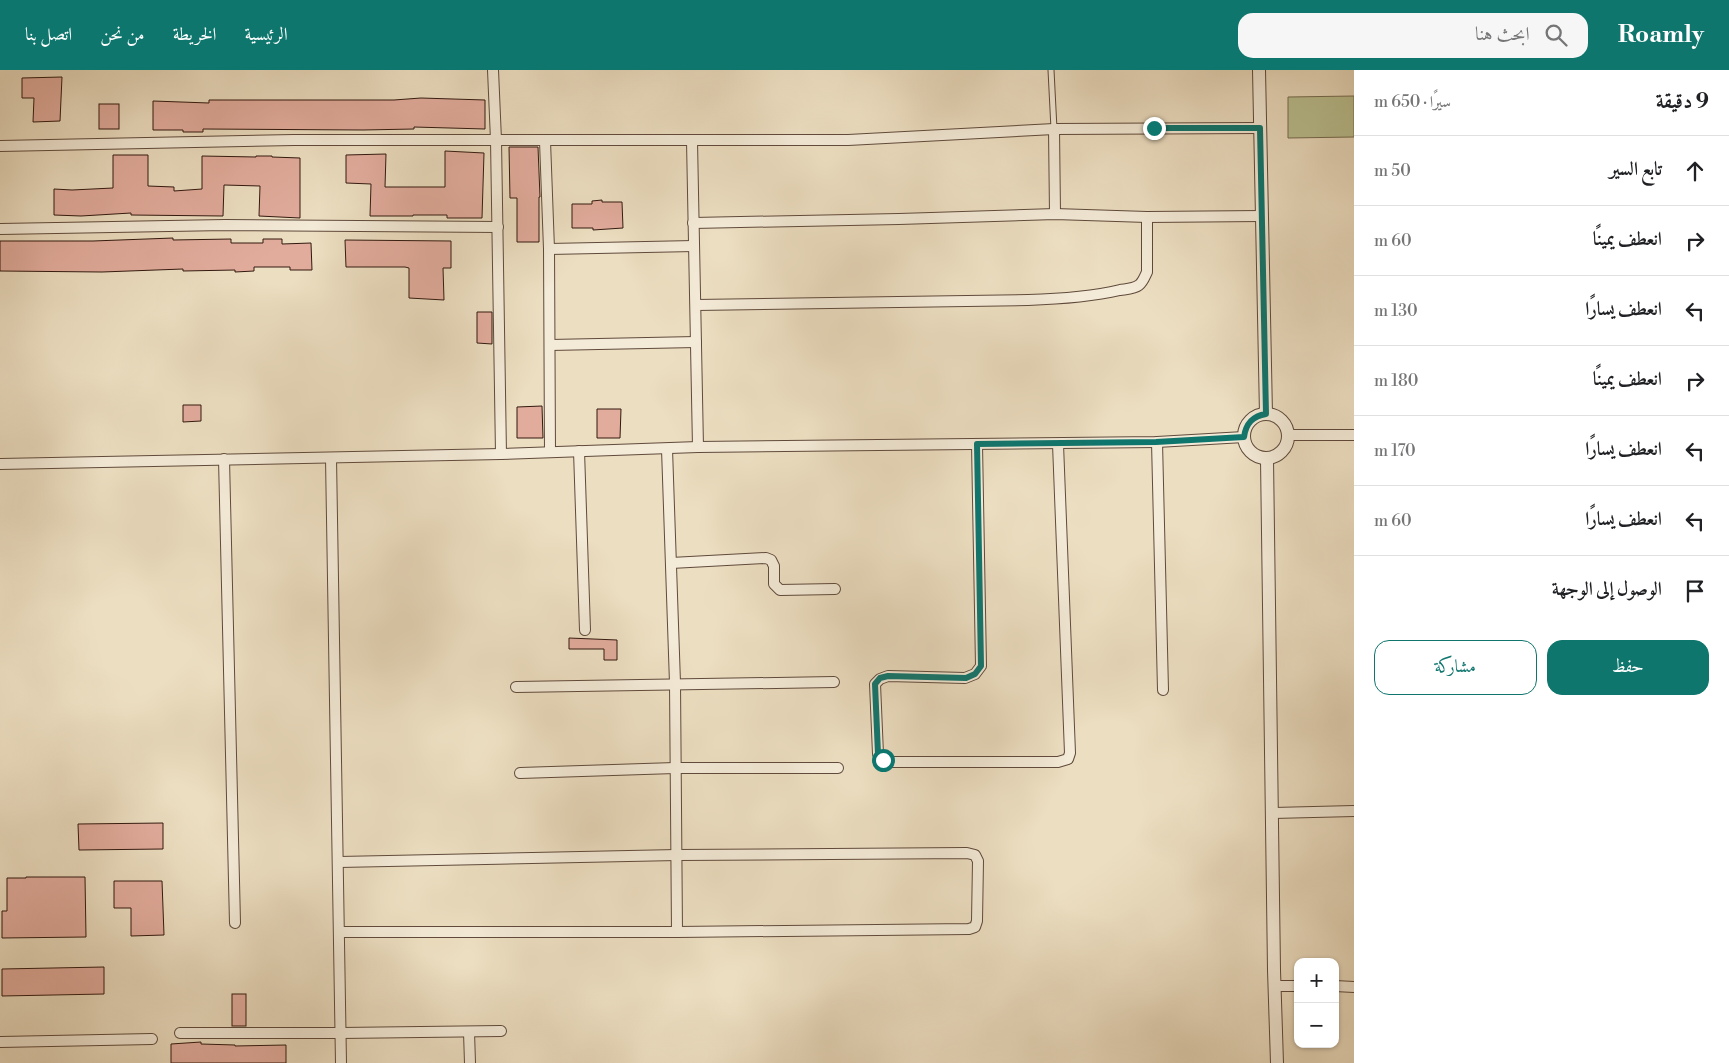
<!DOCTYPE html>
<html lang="ar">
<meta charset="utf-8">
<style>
body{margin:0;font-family:"Libre Bodoni",Amiri,serif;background:#f6f6f6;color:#202124;direction:rtl}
.controls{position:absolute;right:15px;bottom:15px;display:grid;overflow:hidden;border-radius:10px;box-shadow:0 1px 4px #0004}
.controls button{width:45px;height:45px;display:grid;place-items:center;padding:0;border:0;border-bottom:1px solid #e0e0e0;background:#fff;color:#202124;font:25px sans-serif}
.stop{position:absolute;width:15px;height:15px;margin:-11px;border:4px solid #0f766e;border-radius:50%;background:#fff}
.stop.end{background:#0f766e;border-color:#fff;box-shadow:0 1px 5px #0008}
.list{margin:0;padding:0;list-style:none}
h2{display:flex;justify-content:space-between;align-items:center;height:65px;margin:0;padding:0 20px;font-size:21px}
h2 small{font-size:16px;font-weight:400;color:#757577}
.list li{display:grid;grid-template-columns:32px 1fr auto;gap:15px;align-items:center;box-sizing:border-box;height:70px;padding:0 20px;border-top:1px solid #e0e0e0}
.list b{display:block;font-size:19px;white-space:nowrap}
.list em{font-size:16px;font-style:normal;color:#757577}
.actions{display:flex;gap:10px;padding:15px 20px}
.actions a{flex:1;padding:11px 0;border:1px solid #0f766e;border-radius:15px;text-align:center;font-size:18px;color:#0f766e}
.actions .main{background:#0f766e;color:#fff}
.icon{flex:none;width:28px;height:28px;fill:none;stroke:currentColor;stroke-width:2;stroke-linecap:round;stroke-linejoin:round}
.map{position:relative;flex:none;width:1354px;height:993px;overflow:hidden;direction:ltr}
header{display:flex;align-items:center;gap:30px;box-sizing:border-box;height:70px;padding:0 25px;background:#0f766e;color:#fff}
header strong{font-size:24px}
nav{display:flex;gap:28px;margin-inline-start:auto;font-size:18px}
.search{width:350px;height:45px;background:#f6f6f6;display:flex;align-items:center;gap:12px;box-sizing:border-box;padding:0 18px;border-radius:15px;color:#757577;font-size:19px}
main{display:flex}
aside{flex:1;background:#fff}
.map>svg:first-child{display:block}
.green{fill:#bac091;stroke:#766c50}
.building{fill:#e2ac9d;stroke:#32190f}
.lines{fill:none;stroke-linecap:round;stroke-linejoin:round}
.service-casing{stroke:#604a3c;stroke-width:7}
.minor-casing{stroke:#604a3c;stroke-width:12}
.tertiary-casing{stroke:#604a3c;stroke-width:14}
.service{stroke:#f3ead7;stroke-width:5}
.minor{stroke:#f3ead7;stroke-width:10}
.tertiary{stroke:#f3ead7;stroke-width:12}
.route{stroke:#0f766e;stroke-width:6}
</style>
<header>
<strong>Roamly</strong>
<div class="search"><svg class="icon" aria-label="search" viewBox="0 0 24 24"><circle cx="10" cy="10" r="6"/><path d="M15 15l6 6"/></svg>ابحث هنا</div>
<nav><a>الرئيسية</a><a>الخريطة</a><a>من نحن</a><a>اتصل بنا</a></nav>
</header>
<main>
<aside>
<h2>9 دقيقة<small>سيرًا · 650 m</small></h2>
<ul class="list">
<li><svg class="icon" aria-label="ahead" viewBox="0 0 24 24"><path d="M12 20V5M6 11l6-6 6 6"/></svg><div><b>تابع السير</b></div><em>50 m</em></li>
<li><svg class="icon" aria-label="right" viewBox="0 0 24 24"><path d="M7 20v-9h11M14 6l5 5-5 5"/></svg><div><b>انعطف يمينًا</b></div><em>60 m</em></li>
<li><svg class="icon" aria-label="left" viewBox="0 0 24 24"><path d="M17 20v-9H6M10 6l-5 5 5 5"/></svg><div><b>انعطف يسارًا</b></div><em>130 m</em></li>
<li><svg class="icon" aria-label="right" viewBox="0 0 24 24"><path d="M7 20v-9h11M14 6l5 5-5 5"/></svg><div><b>انعطف يمينًا</b></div><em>180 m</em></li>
<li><svg class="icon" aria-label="left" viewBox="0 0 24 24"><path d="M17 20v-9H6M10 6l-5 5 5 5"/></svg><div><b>انعطف يسارًا</b></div><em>170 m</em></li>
<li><svg class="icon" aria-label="left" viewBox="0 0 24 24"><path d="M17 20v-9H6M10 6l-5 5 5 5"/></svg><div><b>انعطف يسارًا</b></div><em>60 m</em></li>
<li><svg class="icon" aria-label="arrive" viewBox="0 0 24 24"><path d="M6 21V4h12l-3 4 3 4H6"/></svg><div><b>الوصول إلى الوجهة</b></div></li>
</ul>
<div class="actions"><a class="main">حفظ</a><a>مشاركة</a></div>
</aside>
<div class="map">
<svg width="1354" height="993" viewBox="0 0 1354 993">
<rect width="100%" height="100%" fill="#ecdec1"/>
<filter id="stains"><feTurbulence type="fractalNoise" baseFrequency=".004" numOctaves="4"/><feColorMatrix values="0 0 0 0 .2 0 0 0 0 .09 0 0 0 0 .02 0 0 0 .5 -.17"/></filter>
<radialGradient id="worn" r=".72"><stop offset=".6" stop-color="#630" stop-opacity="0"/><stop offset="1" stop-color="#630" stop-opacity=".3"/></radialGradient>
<path class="green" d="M1354 26V67L1288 68V27Z"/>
<g class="building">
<path d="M62 7 60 51 33 52 34 28H22V8Z"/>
<path d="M421 28 485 30V59L414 57V59L363 60 203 59V62H183V60H153V31L209 33V30H394Z"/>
<rect x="99" y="34" width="20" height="25"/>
<path d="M509 77H538L540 127H539V172H517V128H510Z"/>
<path d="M445 81 484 83 482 148H447V145H413V146H370L371 114 346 113V85L386 84 385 117H445Z"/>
<path d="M113 85H148V116L174 117V121L202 119V86L256 87V86H272V87L300 88V148L259 146 260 116 224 115 223 146 131 145V143L81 146 54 145V119L72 120 113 118Z"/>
<path d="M602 130V132H622L623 158 593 160V158H572V134H592V131Z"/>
<path d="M173 168V170L231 169V173H263V169H282V174L311 173 312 200H290V197H254V201L235 202V200L183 201V199L102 202 0 201V171H93Z"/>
<path d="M345 170 451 171V198H443L444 230 409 228V198L405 197H346Z"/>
<path d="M477 242H492V274L477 273Z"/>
<path d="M183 335H201V351L183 352Z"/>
<path d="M542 336 543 368H517V337Z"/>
<path d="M597 339H621L620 368H597Z"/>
<path d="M569 568 617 570V590H604V579H569Z"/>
<path d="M163 753V779L79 780 78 754Z"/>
<path d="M26 807H85L86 867 2 868V841H7V808H26Z"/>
<path d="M114 811H162L164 865 131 866V838H114Z"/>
<path d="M104 897V924L2 926V899Z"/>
<rect x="232" y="924" width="14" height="32"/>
<path d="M201 972V974L235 975V976L286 975V993H171V974Z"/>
</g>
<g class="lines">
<g class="service-casing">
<path id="service" d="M1051 0 1054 59"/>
</g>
<g class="minor-casing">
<g id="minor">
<path d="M493 0 496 70 501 384"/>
<path d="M1054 59 1055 144"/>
<path d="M545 71 549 179 550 382"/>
<path d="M692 71 698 377"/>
<path d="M0 76 294 70H848L1054 59 1260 58"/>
<path d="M693 153 899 149 1055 144 1147 147 1262 146"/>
<path d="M0 159 225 155 498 157"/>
<path d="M549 179 694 176"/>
<path d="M696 235 1028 230C1060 229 1090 227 1120 220 1126 219 1134 219 1139 215 1143 212 1145 206 1147 202V147"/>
<path d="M550 275 696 272"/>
<path d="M1289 365H1354"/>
<path d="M1157 372 1163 620"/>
<path d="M977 374 981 596 975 604 965 608 888 606 880 609 875 614 878 684 883 690 892 692H1058L1068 689 1070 683 1058 374"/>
<path d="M667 379 675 613 677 862"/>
<path d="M579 381 585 560"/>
<path d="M331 388 341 993"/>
<path d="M224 389 235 853"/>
<path d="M0 394 501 384 698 377 1157 372 1244 367"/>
<path d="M671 493 766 488 771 490 774 496V514L780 520 835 519"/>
<path d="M516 617 834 612"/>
<path d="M520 703 675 698H838"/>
<path d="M1273 743 1354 741"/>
<path d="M339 792 677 785 967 783 975 785 978 791 977 851 975 857 969 859 677 862H340"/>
<path d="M1275 916H1298"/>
<path d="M1335 916 1354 917"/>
<path d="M469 962 470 993"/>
<path d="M180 963H341L501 961"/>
<path d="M0 972 152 969"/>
</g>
</g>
<g class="tertiary-casing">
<g id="tertiary">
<path d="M1259 0 1266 344"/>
<circle cx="1266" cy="366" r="22"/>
<path d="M1267 389 1274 900 1277 993"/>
</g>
</g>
<use href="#service" class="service"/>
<use href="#minor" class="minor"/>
<use href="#tertiary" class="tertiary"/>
</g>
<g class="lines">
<path class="route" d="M883 690 878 684 875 614 880 608 888 606 966 608 975 604 981 596 977 374 1156 372 1244 367C1246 353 1253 346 1266 344L1260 58H1154"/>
</g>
<rect width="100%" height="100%" filter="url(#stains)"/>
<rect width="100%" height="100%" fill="url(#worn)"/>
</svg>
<div class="controls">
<button>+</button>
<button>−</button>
</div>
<div class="stop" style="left:883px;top:690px"></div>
<div class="stop end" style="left:1154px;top:58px"></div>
</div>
</main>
